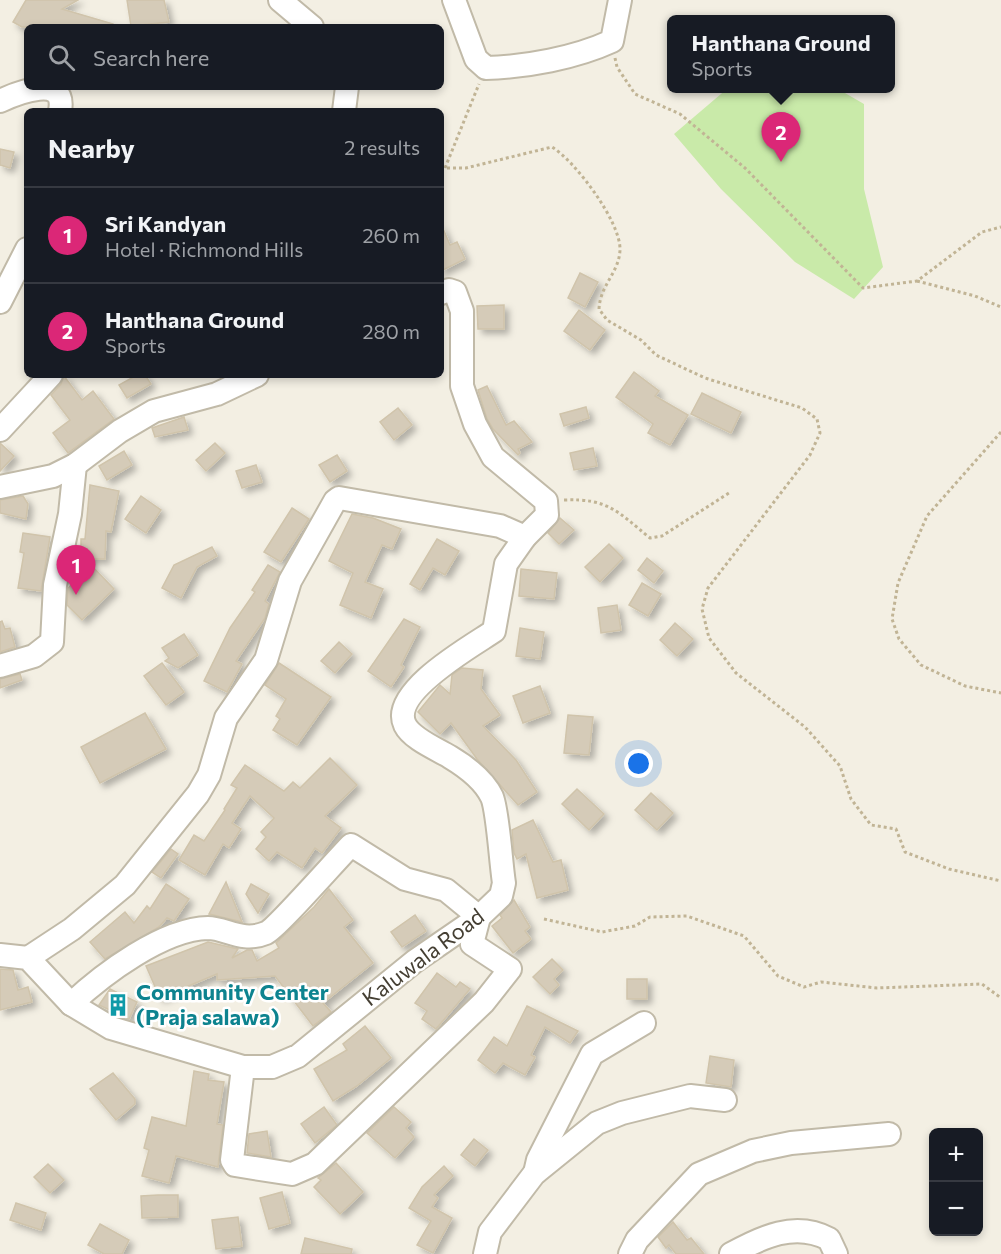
<!DOCTYPE html>
<meta charset="utf-8">
<style>
body{margin:0;font-family:Commissioner,sans-serif;background:#242831;color:#f1f3f6}
.controls{position:absolute;right:18px;bottom:18px;display:grid;overflow:hidden;border-radius:9px;box-shadow:0 3px 9px #0003}
.controls button{width:54px;height:54px;display:grid;place-items:center;padding:0;border:0;border-bottom:2px solid #363941;background:#171b24;color:#f1f3f6;font:30px sans-serif}
.you{position:absolute;left:639px;top:764px;width:21px;height:21px;margin:-15px;border:4px solid #fff;border-radius:50%;background:#1a73e8;box-shadow:0 0 0 9px #1a73e833}
.badge{display:grid;place-items:center;width:39px;height:39px;border-radius:50%;background:#db2777;color:#fff;font-size:20px;font-weight:700}
.pin{position:absolute;translate:-50% -50px;filter:drop-shadow(0 2px 3px #0008)}
.pin::after{content:'';position:absolute;top:32px;width:21px;height:18px;background:inherit;clip-path:polygon(0 0,100% 0,50% 100%)}
.popup{position:absolute;left:667px;top:15px;width:228px;height:78px;box-sizing:border-box;display:grid;place-content:center;border-radius:9px;background:#171b24;filter:drop-shadow(0 2px 4px #0005);font-size:20px;white-space:nowrap;color:#9ea1a6}
.popup b{font-size:22px;color:#f1f3f6}
.popup::after{content:'';position:absolute;left:50%;top:100%;margin-left:-12px;border:12px solid transparent;border-top-color:#171b24}
.list{margin:0;padding:0;list-style:none}
h2{display:flex;justify-content:space-between;align-items:center;height:78px;margin:0;padding:0 24px;font-size:26px}
h2 small{font-size:20px;font-weight:400;color:#9ea1a6}
.list li{display:grid;grid-template-columns:39px 1fr auto;gap:18px;align-items:center;box-sizing:border-box;height:96px;padding:0 24px;border-top:2px solid #363941}
.list b{display:block;font-size:22px;white-space:nowrap}
.list p{margin:0;font-size:20px;white-space:nowrap;color:#9ea1a6}
.list em{font-size:20px;font-style:normal;color:#9ea1a6}
.icon{flex:none;width:33px;height:33px;fill:none;stroke:currentColor;stroke-width:2;stroke-linecap:round;stroke-linejoin:round}
.map{position:relative;flex:none;width:1001px;height:1254px;overflow:hidden}
.search{position:absolute;background:#171b24;box-shadow:0 3px 9px #0003;left:24px;top:24px;width:420px;height:66px;display:flex;align-items:center;gap:15px;box-sizing:border-box;padding:0 21px;border-radius:9px;color:#9ea1a6;font-size:22px}
.panel{position:absolute;background:#171b24;box-shadow:0 3px 9px #0003;left:24px;top:108px;width:420px;height:270px;border-radius:9px}
.map>svg:first-child{display:block}
.green{fill:#c9eaa9}
.building{fill:#d5cbb8;stroke:#d0c4ab;stroke-width:1.5;filter:url(#shadow)}
.lines{fill:none;stroke-linecap:round;stroke-linejoin:round}
.minor-casing{stroke:#c1baa8;stroke-width:26}
.path{stroke:#c1b495;stroke-width:3;stroke-dasharray:3 3;stroke-linecap:butt}
.minor{stroke:#fff;stroke-width:22}
.labels{text-anchor:middle;stroke-width:5;stroke-linejoin:round;paint-order:stroke}
.street-label{font-size:22px;fill:#453f33;stroke:#fff}
.culture-label{font-size:22px;font-weight:bold;fill:#0d838f;stroke:#fff;text-anchor:start}
</style>
<div class="map">
<svg width="1001" height="1254" viewBox="0 0 1001 1254">
<defs>
<filter id="shadow"><feDropShadow dx="4.5" dy="4.5" stdDeviation="3" flood-color="#0004"/></filter>
</defs>
<rect width="100%" height="100%" fill="#f3efe3"/>
<path class="green" d="M728 88 838 89 864 104V189L883 267 854 299 795 262 721 189 674 134Z"/>
<g class="building">
<path d="M26 0H78L62 9 113 24 112 27H22L13 22Z"/>
<path d="M127 0H164L169 22 131 26Z"/>
<path d="M0 149 14 152 10 168 0 165Z"/>
<path d="M441 224 450 245 457 242 465 259 441 271Z"/>
<path d="M580 273 598 282 585 307 568 298Z"/>
<path d="M504 305V329H478L477 306Z"/>
<path d="M579 310 605 330 590 350 564 331Z"/>
<path d="M634 372 659 391 655 396 688 415 670 445 648 433 653 424 616 397Z"/>
<path d="M137 375H145L151 384 127 398 119 385Z"/>
<path d="M64 376 82 400 93 391 114 419 68 453 53 433 70 420 51 395 61 384Z"/>
<path d="M487 386 506 425 514 421 532 442 518 449 520 453 518 455 493 429 487 419 478 390Z"/>
<path d="M702 393 741 412 731 433 691 414Z"/>
<path d="M586 407 589 418 564 426 560 414Z"/>
<path d="M398 408 412 425 394 440 380 422Z"/>
<path d="M184 417 188 430 155 437 152 428Z"/>
<path d="M0 443 14 456 0 471Z"/>
<path d="M215 443 225 453 206 471 196 460Z"/>
<path d="M593 448 597 466 574 470 570 453Z"/>
<path d="M124 451 132 465 107 480 99 466Z"/>
<path d="M337 455 347 471 330 482 319 465Z"/>
<path d="M256 465 262 482 242 488 236 471Z"/>
<path d="M90 485 119 491 111 532 106 531 105 559H81V539H85Z"/>
<path d="M23 496 28 504 26 519 0 513V500Z"/>
<path d="M141 496 161 510 146 533 125 519Z"/>
<path d="M292 508 309 519 281 562 264 552Z"/>
<path d="M352 514 373 518 401 529 392 549 382 545 365 582 383 589 371 618 340 605 353 573 329 561Z"/>
<path d="M560 518 574 530 559 544 548 533Z"/>
<path d="M23 533 50 537 41 591 18 588 24 553 20 552Z"/>
<path d="M437 539 459 551 445 575 433 568 420 590 410 584Z"/>
<path d="M609 544 623 558 600 582 585 567Z"/>
<path d="M212 547 217 556 197 567 181 598 162 588 174 565Z"/>
<path d="M647 558 663 571 654 583 638 570Z"/>
<path d="M268 565 280 572 265 601 269 604 265 618 236 661 242 664 227 692 204 681 230 628 255 592 252 590Z"/>
<path d="M92 566 114 589 82 620 67 605 68 588Z"/>
<path d="M521 569 557 573 554 599 519 596Z"/>
<path d="M642 583 661 594 648 616 629 605Z"/>
<path d="M617 605 621 630 601 633 598 608Z"/>
<path d="M404 619 420 627 401 665 404 667 391 687 368 671Z"/>
<path d="M2 621 5 629 10 628 15 647 0 652V622Z"/>
<path d="M675 623 693 639 677 656 660 640Z"/>
<path d="M520 628 544 632 540 659 516 656Z"/>
<path d="M184 634 198 655 178 668 165 661 169 658 162 648Z"/>
<path d="M339 642 352 654 335 673 321 661Z"/>
<path d="M162 663 184 692 166 705 144 676Z"/>
<path d="M279 663 331 697 297 745 273 730 280 719 276 716 286 699 265 685Z"/>
<path d="M462 668 483 670 481 689 500 715 483 726 516 760 537 792 518 805 477 759 451 723 440 734 418 712 440 685 450 694 452 675Z"/>
<path d="M20 674 22 680 0 688V679Z"/>
<path d="M540 686 550 713 523 723 513 696Z"/>
<path d="M145 713 166 749 100 783 81 747Z"/>
<path d="M568 715 593 717 589 755 564 753Z"/>
<path d="M330 758 357 785 325 816 341 828 322 853 315 848 302 868 277 852 269 861 256 849 266 837 261 832 274 818 250 796 232 823 241 829 229 848 223 844 205 875 179 860 194 835 204 841 225 810 224 809 237 788 231 785 245 765 284 791 293 782 300 788Z"/>
<path d="M577 789 604 814 589 830 562 804Z"/>
<path d="M651 793 673 813 657 830 635 810Z"/>
<path d="M533 820 553 862 561 860 568 890 537 898 526 854 517 859 514 853 512 830Z"/>
<path d="M171 849 178 854 161 878 152 872Z"/>
<path d="M226 882 242 922 209 914Z"/>
<path d="M166 884 189 899 174 921 167 918 159 927 105 959 90 942 125 912 134 923 147 906 150 909Z"/>
<path d="M251 884 269 894 258 913 246 894Z"/>
<path d="M329 889 353 920 344 927 373 963 323 1003 331 1012 313 1026 275 976 217 980V974L160 998 146 966 208 942 238 949 232 958 247 950H252L257 961 279 948 276 943 314 907Z"/>
<path d="M514 900 530 927 525 931 531 939 513 953 492 926 502 918 500 915Z"/>
<path d="M415 915 426 931 402 947 391 932Z"/>
<path d="M552 959 563 970 554 979 559 985 550 994 533 977Z"/>
<path d="M0 969 13 970 18 990 28 987 32 1002 0 1010Z"/>
<path d="M437 973 456 987 460 982 470 989 436 1029 422 1019 427 1011 415 1003Z"/>
<rect x="627" y="979" width="20" height="20"/>
<path d="M110 989 137 1002 129 1019 99 1005Z"/>
<path d="M527 1006 578 1031 570 1043 545 1027 531 1055 535 1057 525 1075 503 1063 495 1073 478 1060 494 1037 507 1046Z"/>
<path d="M365 1026 391 1058 357 1086 333 1101 314 1069 347 1050 343 1044Z"/>
<path d="M710 1056 734 1060 731 1087 706 1083Z"/>
<path d="M194 1071 209 1074 208 1080 224 1082 217 1124 223 1125 218 1167 176 1156 169 1183 142 1176 149 1150 144 1148 152 1117 186 1126Z"/>
<path d="M113 1073 135 1099V1104L116 1120 90 1089Z"/>
<path d="M324 1107 337 1125 315 1143 301 1124Z"/>
<path d="M394 1107 411 1122 406 1128 414 1137 395 1158 367 1133Z"/>
<path d="M267 1131 271 1157 247 1153 249 1134Z"/>
<path d="M474 1139 488 1150 475 1166 461 1155Z"/>
<path d="M336 1163 363 1192 340 1214 314 1187 321 1180 318 1178Z"/>
<path d="M48 1164 64 1180 50 1193 34 1177Z"/>
<path d="M444 1166 453 1176 434 1195 438 1198 432 1207 452 1218 433 1253 417 1245 431 1221 409 1208 422 1187Z"/>
<path d="M282 1192 290 1223 269 1229 260 1198Z"/>
<path d="M158 1195H178V1217L142 1218 141 1196Z"/>
<path d="M16 1203 46 1213 41 1230 10 1220Z"/>
<path d="M238 1217 242 1246 216 1249 212 1220Z"/>
<path d="M673 1222 687 1240 691 1238 704 1254H676L669 1245 666 1248 658 1237Z"/>
<path d="M100 1224 129 1240 122 1254H104L88 1245Z"/>
<path d="M305 1238 352 1249 351 1254H301Z"/>
</g>
<g class="lines">
<g class="minor-casing">
<g id="minor">
<path d="M280 0 312 27"/>
<path d="M454 0 476 59 486 68C526 67 575 58 612 41L620 0"/>
<path d="M0 101C17 93 67 73 60 111"/>
<path d="M344 111 347 87"/>
<path d="M0 302 27 249"/>
<path d="M0 430 51 375"/>
<path d="M0 487 53 476 75 465 120 431 154 411 217 394 257 375"/>
<path d="M0 666 34 656 52 642 55 585 70 514 75 465"/>
<path d="M0 955 28 958 71 1004 111 1028 243 1067H272L298 1056 415 961 479 917 501 896 504 883C501 865 498 811 492 797 484 780 465 766 450 757 437 749 412 739 405 725 389 692 472 646 494 631L506 564 525 537 547 515 546 501 493 457 475 424 462 386V311L455 292 449 290 441 293"/>
<path d="M28 958 72 929 125 885 198 794 209 775 226 718 266 660 290 581 335 501 339 498 500 526 525 537"/>
<path d="M71 1004C103 974 163 929 208 928 226 928 242 943 266 933 276 929 338 858 351 845L405 879 446 890 479 917 472 944 510 969 484 1002 315 1164 292 1174 235 1165 232 1160 243 1067"/>
<path d="M535 1173 538 1160 592 1054 644 1023"/>
<path d="M485 1254 490 1232 534 1174 597 1123 622 1113 690 1096 725 1100"/>
<path d="M630 1254 637 1240 699 1174 753 1151 791 1143 889 1134"/>
<path d="M731 1254C762 1237 795 1221 829 1239L836 1254"/>
</g>
</g>
<g class="path">
<path d="M615 58 617 67 635 94 680 114 745 168 863 288 917 281 982 232 1001 227"/>
<path d="M441 168H466L552 147C575 161 621 222 620 250 619 273 600 285 599 309L607 320 641 340 656 355 705 378 802 408 817 419 820 433 810 455 708 588 702 609 709 638 736 673 805 727 840 766 851 799 871 825 896 829 905 852 949 869 1001 881"/>
<path d="M445 168 479 84"/>
<path d="M917 281 975 296 1001 307"/>
<path d="M1001 432 927 516 898 583 892 619 899 639 921 665 965 686 1001 693"/>
<path d="M564 500C608 498 618 512 650 538L662 536 729 493"/>
<path d="M544 919 602 932 635 926 650 917 687 916 744 936 778 976 804 987 821 982 877 988 982 984 1001 998"/>
</g>
<use href="#minor" class="minor"/>
</g>
<defs>
<g id="building-bare" transform="scale(1.8)"><path d="M-4-6H4V6H1V3H-1V6H-4ZM-2.5-4.3h1.7v1.8h-1.7ZM.8-4.3h1.7v1.8H.8ZM-2.5-1h1.7V.8h-1.7ZM.8-1h1.7V.8H.8Z" fill="#0f9aa8" stroke="#fff" stroke-width="2.5" paint-order="stroke"/></g>
</defs>
<g fill-rule="evenodd">
<use href="#building-bare" x="118" y="1005"/>
</g>
<g class="labels">
<g class="street-label">
<text transform="translate(423 957) rotate(-37)" y="8">Kaluwala Road</text>
</g>
<g class="culture-label">
<text x="136" y="1000">Community Center<tspan x="136" dy="25">(Praja salawa)</tspan></text>
</g>
</g>
</svg>
<div class="controls">
<button>+</button>
<button>−</button>
</div>
<div class="you"></div>
<div class="pin badge" style="left:76px;top:595px">1</div>
<div class="pin badge" style="left:781px;top:162px">2</div>
<div class="popup"><b>Hanthana Ground</b>Sports</div>
<div class="search"><svg class="icon" aria-label="search" viewBox="0 0 24 24"><circle cx="10" cy="10" r="6"/><path d="M15 15l6 6"/></svg>Search here</div>
<section class="panel">
<h2>Nearby<small>2 results</small></h2>
<ul class="list">
<li><span class="badge">1</span><div><b>Sri Kandyan</b><p>Hotel · Richmond Hills</p></div><em>260 m</em></li>
<li><span class="badge">2</span><div><b>Hanthana Ground</b><p>Sports</p></div><em>280 m</em></li>
</ul>
</section>
</div>
